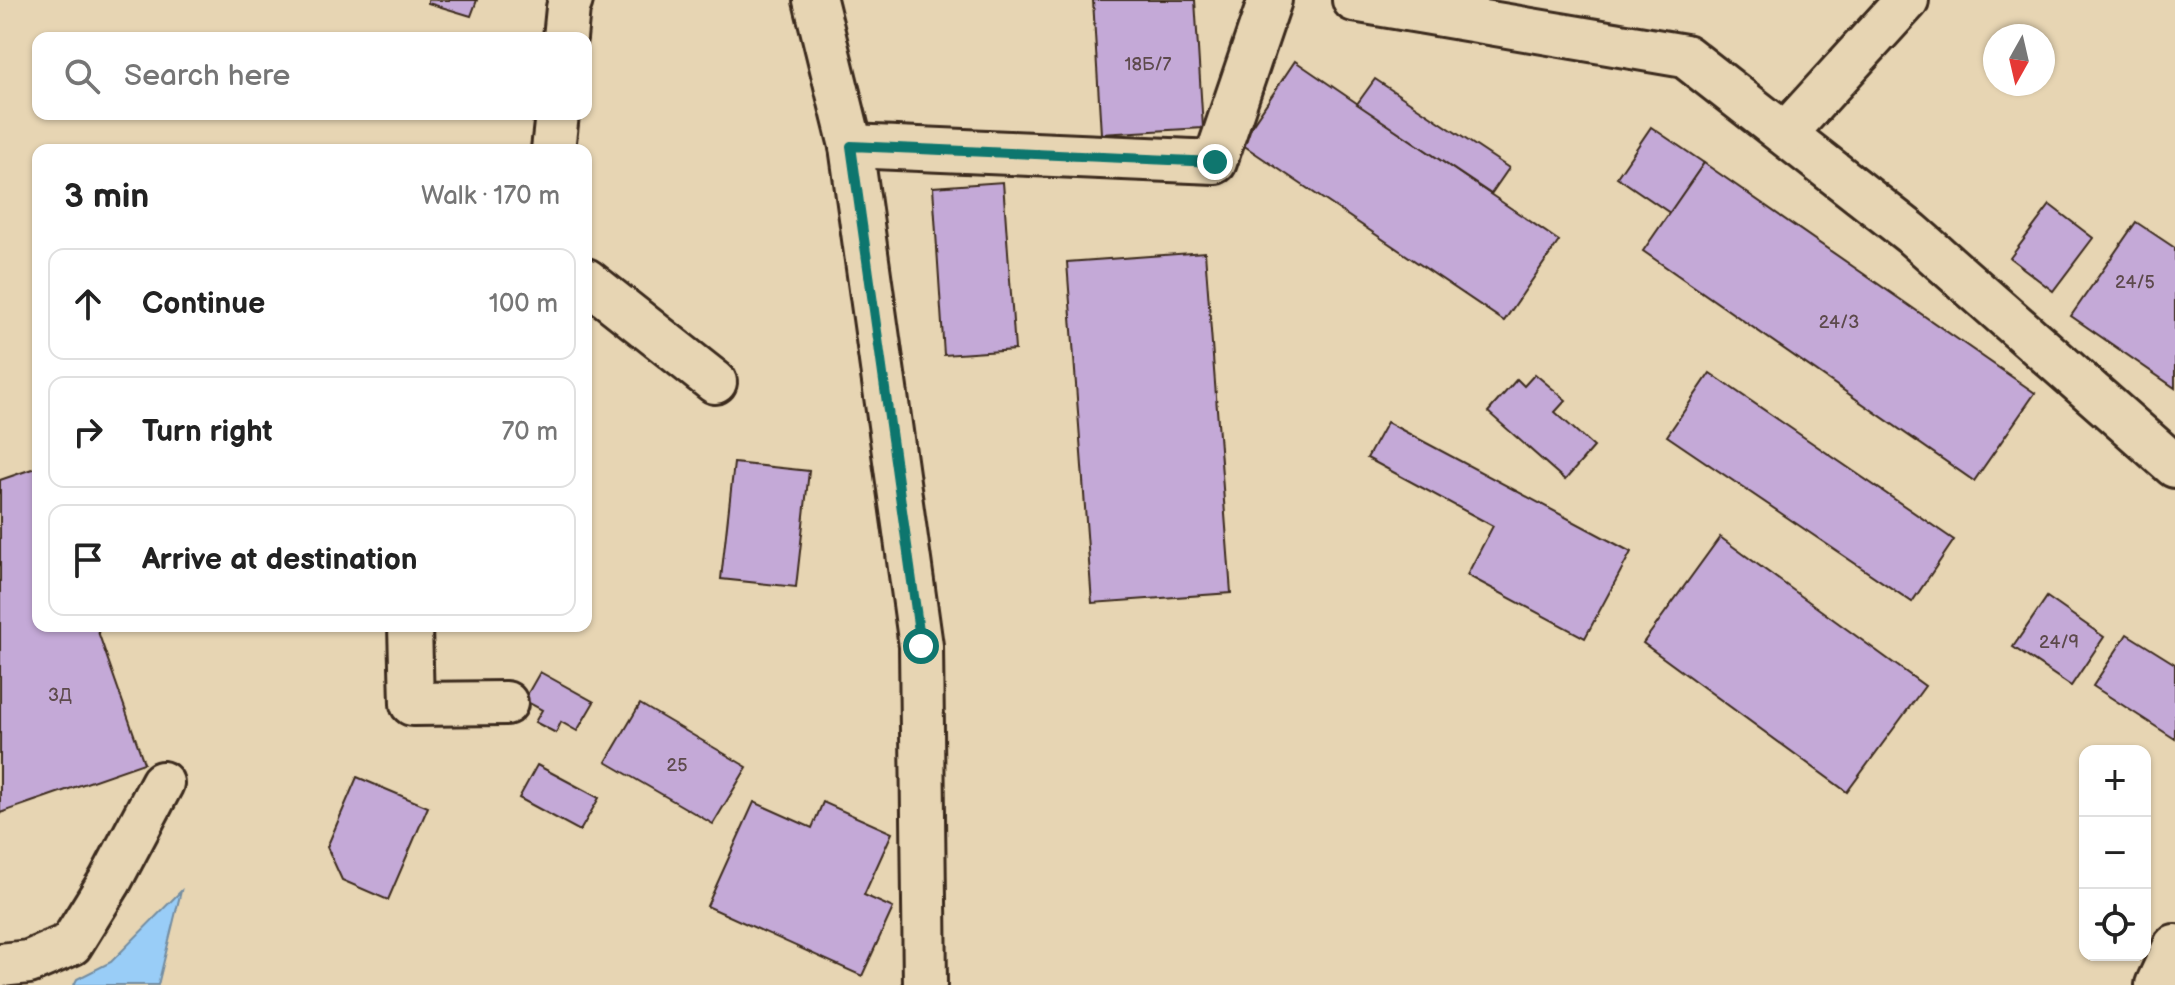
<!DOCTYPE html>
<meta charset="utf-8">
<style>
body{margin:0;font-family:"Balsamiq Sans",sans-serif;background:#f2f2f2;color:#222}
.controls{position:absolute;right:24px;bottom:24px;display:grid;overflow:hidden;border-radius:16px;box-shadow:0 2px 6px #0004}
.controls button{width:72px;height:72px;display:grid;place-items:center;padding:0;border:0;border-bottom:2px solid #e0e0e0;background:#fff;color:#222;font:40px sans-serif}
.compass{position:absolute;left:1983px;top:24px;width:72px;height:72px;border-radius:50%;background:#fff;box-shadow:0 2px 6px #0004;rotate:188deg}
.stop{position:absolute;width:24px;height:24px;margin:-18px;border:6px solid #0f766e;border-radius:50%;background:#fff}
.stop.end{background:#0f766e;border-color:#fff;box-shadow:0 2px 8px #0008}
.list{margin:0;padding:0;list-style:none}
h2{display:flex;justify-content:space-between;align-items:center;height:104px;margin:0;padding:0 32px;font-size:34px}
h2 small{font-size:26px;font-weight:400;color:#767676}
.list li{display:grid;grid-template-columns:52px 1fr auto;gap:24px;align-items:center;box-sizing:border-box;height:112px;margin:0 16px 16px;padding:0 16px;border:2px solid #e0e0e0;border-radius:16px}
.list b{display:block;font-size:30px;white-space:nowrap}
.list em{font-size:26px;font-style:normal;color:#767676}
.icon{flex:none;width:44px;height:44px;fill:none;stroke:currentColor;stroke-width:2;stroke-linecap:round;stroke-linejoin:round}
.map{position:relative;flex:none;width:2175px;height:985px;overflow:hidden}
.search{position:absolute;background:#fff;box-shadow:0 2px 6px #0004;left:32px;top:32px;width:560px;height:88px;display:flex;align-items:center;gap:20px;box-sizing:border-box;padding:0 28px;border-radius:16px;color:#767676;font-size:30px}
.panel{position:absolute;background:#fff;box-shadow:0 2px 6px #0004;left:32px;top:144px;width:560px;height:488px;border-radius:16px}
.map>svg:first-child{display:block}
.water{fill:#99cdf7;stroke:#738ca0;stroke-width:2}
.building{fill:#c4a9d7;stroke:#3b2a1e;stroke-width:2}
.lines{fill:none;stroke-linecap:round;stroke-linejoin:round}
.minor-casing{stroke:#3b2a1e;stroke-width:48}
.minor{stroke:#e7d5b3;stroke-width:42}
.route{stroke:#0f766e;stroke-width:10}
.labels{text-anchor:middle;stroke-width:8;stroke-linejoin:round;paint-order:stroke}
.number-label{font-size:18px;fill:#5d4a4c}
</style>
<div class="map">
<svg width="2175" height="985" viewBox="0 0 2175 985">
<rect width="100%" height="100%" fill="#e7d5b3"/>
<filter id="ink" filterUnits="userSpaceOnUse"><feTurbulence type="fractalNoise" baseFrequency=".0125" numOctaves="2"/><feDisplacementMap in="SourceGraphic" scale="16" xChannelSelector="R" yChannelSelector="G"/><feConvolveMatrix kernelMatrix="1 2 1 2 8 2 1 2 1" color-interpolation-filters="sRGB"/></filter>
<g filter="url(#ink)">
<path class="water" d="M181 891 158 985H74L77 979 111 962Z"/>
<g class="building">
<path d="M428 0H477L471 16 428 3Z"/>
<path d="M1093 0H1195L1203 128 1101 134Z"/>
<path d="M1295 61 1559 241 1504 321 1240 143Z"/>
<path d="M1375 79 1509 168 1491 194 1357 104Z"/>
<path d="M1651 127 1704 163 1670 213 1617 177Z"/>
<path d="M1704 163 2035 393 1974 481 1643 251Z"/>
<path d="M1003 182 1015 350 944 355 933 187Z"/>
<path d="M2050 205 2093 238 2053 291 2010 258Z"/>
<path d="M2136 222 2175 248V388L2071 316Z"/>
<path d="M1205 252 1231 593 1092 603 1067 262Z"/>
<path d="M1710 373 1954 540 1912 602 1667 436Z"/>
<path d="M1535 374 1566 400 1555 412 1594 447 1565 480 1488 412 1517 379 1524 386Z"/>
<path d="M1387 422 1631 552 1585 638 1467 575 1493 526 1367 458Z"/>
<path d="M734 463 809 471 796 587 721 579Z"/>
<path d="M38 467V626H96L144 763 0 813V480Z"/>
<path d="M1720 537 1925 686 1847 792 1643 643Z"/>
<path d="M2047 597 2104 637 2071 686 2013 647Z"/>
<path d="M2127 634 2175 664V739L2093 686Z"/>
<path d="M540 672 594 702 577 731 561 722 556 733 535 722 542 710 524 700Z"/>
<path d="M640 704 747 767 713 824 606 762Z"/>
<path d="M537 765 599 798 580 831 519 798Z"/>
<path d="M357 777 428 807 388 900 342 880 327 847Z"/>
<path d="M754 802 812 828 823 802 892 833 864 895 893 908 862 976 707 906Z"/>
</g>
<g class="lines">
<g class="minor-casing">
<g id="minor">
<path d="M815 0 851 146 921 646 925 985"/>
<path d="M1354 0 1685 56 1911 233 2175 466"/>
<path d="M565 38 568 8 571 0"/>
<path d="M1785 134 1907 0"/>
<path d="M851 146 1215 162 1270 0"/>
<path d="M553 150 557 114"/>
<path d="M586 280 715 382"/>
<path d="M410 626 412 704 506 703"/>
<path d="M0 965 29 962 71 944 110 881 162 783"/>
<path d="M2157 985 2175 946"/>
</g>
</g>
<use href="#minor" class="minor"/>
</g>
</g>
<g class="lines" filter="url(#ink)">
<path class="route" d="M921 646 851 146 1215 162"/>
</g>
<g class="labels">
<g class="number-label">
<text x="1148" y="70">18Б/7</text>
<text x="2135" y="288">24/5</text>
<text x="1839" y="328">24/3</text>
<text x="2059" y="648">24/9</text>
<text x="60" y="701">3Д</text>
<text x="677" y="771">25</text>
</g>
</g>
</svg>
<div class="controls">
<button>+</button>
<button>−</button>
<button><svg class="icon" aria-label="locate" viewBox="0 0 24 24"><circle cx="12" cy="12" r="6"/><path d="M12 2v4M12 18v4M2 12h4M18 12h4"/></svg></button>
</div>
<svg class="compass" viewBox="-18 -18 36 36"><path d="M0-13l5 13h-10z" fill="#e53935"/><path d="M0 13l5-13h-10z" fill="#767676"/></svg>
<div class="stop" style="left:921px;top:646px"></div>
<div class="stop end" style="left:1215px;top:162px"></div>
<div class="search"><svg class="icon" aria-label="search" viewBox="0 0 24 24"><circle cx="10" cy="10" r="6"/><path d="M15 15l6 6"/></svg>Search here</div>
<section class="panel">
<h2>3 min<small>Walk · 170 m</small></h2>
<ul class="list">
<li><svg class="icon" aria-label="ahead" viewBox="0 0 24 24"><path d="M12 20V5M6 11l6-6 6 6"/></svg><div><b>Continue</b></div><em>100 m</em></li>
<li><svg class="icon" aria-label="right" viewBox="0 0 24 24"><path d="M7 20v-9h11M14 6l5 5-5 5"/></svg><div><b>Turn right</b></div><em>70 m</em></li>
<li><svg class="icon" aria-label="arrive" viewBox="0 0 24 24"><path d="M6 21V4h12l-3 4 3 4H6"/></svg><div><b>Arrive at destination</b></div></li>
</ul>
</section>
</div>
